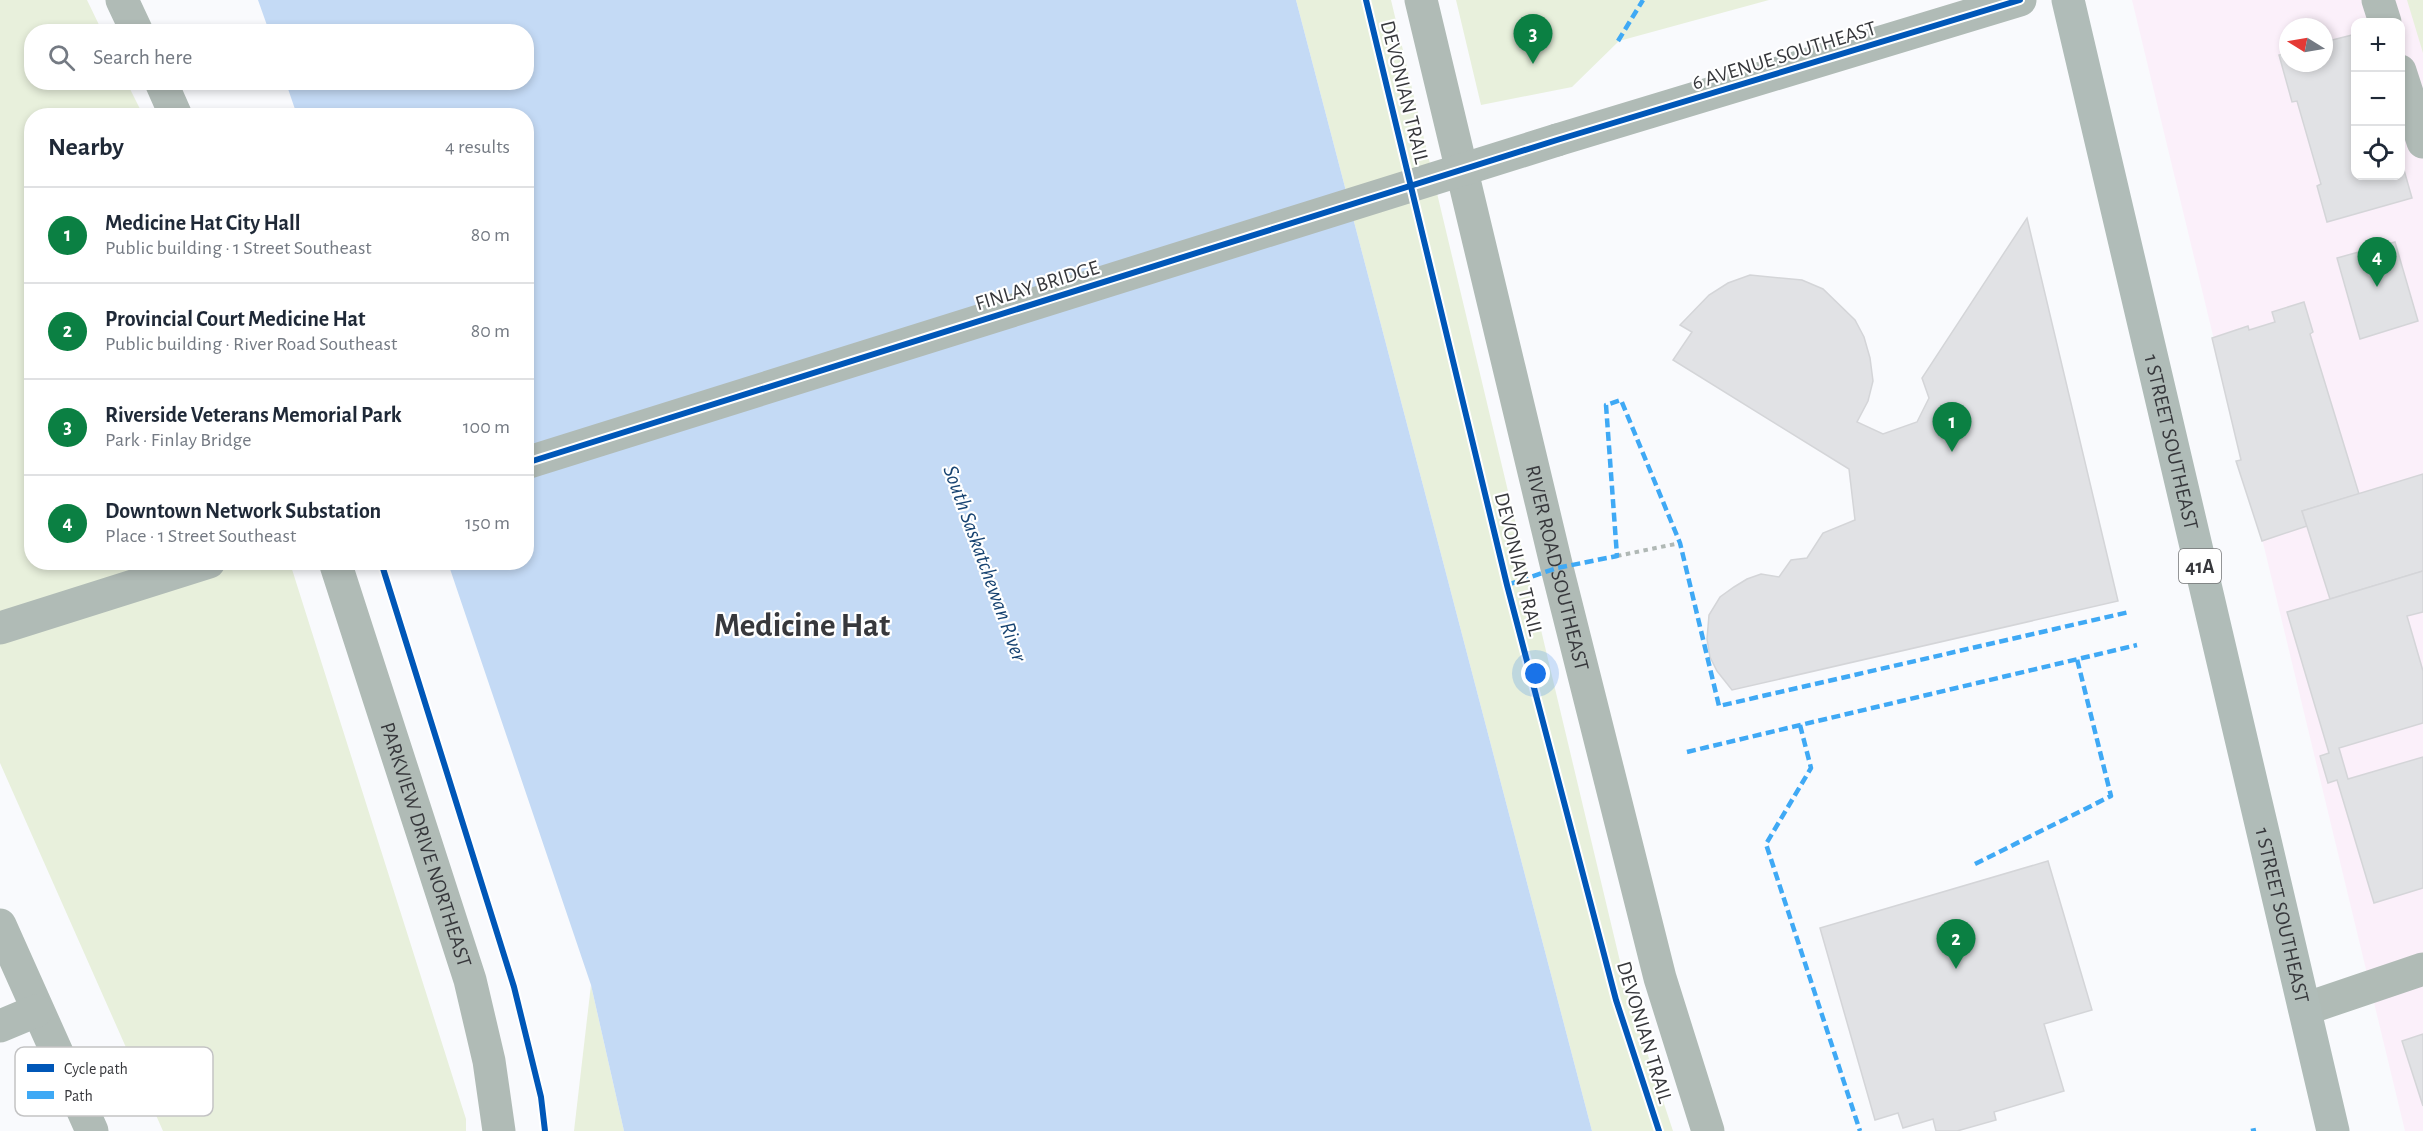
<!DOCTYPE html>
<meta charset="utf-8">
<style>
body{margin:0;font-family:"Alegreya Sans",sans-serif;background:#f6f6f7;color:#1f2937}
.controls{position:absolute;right:18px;top:18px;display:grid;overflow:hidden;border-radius:12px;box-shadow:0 3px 9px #0003}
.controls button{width:54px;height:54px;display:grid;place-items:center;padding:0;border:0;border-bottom:2px solid #e0e1e3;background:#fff;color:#1f2937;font:30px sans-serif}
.compass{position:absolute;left:2279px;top:18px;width:54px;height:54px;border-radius:50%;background:#fff;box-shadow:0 3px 9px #0003;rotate:281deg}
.you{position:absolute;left:1536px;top:674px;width:21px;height:21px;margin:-15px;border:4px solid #fff;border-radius:50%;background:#1a73e8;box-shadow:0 0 0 9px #1a73e833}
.badge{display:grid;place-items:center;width:39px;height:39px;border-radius:50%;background:#0b8043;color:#fff;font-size:20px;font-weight:700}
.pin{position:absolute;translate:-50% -50px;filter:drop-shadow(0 2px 3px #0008)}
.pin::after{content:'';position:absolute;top:32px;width:21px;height:18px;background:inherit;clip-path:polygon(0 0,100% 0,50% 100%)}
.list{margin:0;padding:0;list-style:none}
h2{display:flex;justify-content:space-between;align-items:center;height:78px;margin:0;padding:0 24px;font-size:26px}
h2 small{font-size:20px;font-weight:400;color:#747a83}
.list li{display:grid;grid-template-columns:39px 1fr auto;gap:18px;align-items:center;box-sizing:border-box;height:96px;padding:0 24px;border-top:2px solid #e0e1e3}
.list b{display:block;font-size:22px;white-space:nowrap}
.list p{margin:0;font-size:20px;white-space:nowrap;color:#747a83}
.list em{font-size:20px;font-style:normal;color:#747a83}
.icon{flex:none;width:33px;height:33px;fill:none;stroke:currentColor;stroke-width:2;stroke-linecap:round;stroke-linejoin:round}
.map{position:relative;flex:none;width:2423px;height:1131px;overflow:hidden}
.search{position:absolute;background:#fff;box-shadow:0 3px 9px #0003;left:24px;top:24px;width:510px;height:66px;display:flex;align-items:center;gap:15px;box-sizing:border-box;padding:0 21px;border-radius:24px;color:#747a83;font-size:22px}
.panel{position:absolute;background:#fff;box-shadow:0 3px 9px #0003;left:24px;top:108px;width:510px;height:462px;border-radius:24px}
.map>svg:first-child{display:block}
.commercial{fill:#fbf0fa;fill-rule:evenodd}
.green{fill:#e8f0dc}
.water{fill:#c4daf5}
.building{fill:#e1e2e5;stroke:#d4d5d8;stroke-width:1.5}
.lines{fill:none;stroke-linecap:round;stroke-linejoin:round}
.path{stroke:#b0b8b5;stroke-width:4;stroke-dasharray:4.5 4.5;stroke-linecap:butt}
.minor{stroke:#b0bbb6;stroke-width:33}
.major{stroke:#b0bcb8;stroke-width:33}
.minor-bridge{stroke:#b0bbb6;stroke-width:33}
.quiet{stroke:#3fa9f5;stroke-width:4.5;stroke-dasharray:9 4.5;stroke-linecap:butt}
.cycleway-casing{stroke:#fff;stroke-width:10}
.cycleway{stroke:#0057b8;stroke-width:6}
.labels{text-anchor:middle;stroke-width:4.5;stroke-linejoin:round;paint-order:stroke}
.shield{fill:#fff;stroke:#737476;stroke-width:1.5}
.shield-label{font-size:20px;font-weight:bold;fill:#37383c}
.street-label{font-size:21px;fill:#37383c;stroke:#fff}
.water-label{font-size:22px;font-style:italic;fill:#174371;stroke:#fff}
.town-label{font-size:33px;font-weight:bold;fill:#37383c;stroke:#fff}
.key{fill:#fff;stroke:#c3c3c4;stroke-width:1.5}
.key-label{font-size:16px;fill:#37383c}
</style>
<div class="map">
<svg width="2423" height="1131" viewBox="0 0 2423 1131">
<rect width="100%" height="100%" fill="#f9fafd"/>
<path class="commercial" d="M2132 0H2423V1131H2405ZM2356 22H2400V176H2356ZM2288 27H2324V63H2288Z"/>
<g class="green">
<path d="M0 0H87L102 31 32 32V82L127 83 143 115 32 116V562L290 563 466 1119V1131H163L0 763Z"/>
<path d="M1296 0H1391L1628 995 1673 1131H1592Z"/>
<path d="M1456 0H1769L1619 41 1572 87 1481 105Z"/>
<path d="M2407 0H2423V53Z"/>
<path d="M591 985 624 1131H574Z"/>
</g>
<path class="water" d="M258 0H1296L1592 1131H624L591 985 448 563 526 562V116L297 115 286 83 526 82V32L269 31Z"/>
<g class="building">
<path d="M2356 34V176H2400V156L2412 198 2327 222 2317 186 2321 184 2297 101 2292 102 2279 55 2288 53V63H2324V42Z"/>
<path d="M2027 218 2118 601 1732 690 1717 671 1710 657 1707 639 1709 615 1720 597 1734 587 1747 579 1761 574 1779 577 1791 560 1807 558 1823 533 1855 520 1849 469 1673 360 1692 332 1680 325 1709 295 1728 283 1750 275 1802 280 1823 289 1855 320 1864 337 1870 358 1873 381 1868 401 1857 422 1883 434 1917 422 1929 398 1922 378Z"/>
<path d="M2395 242 2418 321 2360 339 2337 258Z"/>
<path d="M2304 302 2313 332 2310 334 2359 494 2302 511 2307 526 2262 541 2236 461 2241 460 2212 338 2248 326 2249 330 2275 322 2272 312Z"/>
<path d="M2423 474V571L2330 599 2302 511Z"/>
<path d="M2423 571V612L2407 616 2423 671V723L2339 748 2348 779 2423 757V888L2374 903 2337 780 2328 783 2320 756 2329 753 2287 612Z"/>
<path d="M2048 861 2092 1010 2044 1024 2064 1091 1994 1112 1996 1120 1957 1131H1936L1933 1119 1903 1128 1898 1113 1875 1120 1820 928Z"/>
<path d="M2423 1034V1106L2402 1041Z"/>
</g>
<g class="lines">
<path class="path" d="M1617 556 1680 543"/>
<g class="minor">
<path d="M122 0 137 32"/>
<path id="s1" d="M1421 0 1557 568 1660 978 1708 1131"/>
<path d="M2378 0 2385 22"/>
<path d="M2400 71 2423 142"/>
<path d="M161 82 176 116"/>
<path d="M1557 140 2020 0"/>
<path id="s2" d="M335 562 470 980 489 1061 499 1131"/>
<path d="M0 628 209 562"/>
<path d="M0 925 92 1131"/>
<path d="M2305 1009 2423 969"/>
<path d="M0 1026 36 1011"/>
</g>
<path class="major" id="s3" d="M2068 0 2333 1131"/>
<path class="minor-bridge" d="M526 463 1557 140"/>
<g class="quiet">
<path d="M1618 41 1643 0"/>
<path d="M1507 585 1557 568 1617 556 1606 405 1621 400 1680 543 1719 706 2129 612"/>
<path d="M1800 725 1811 768 1766 844 1860 1131"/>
<path d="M1687 752 2137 645"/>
<path d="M1975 864 2111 796 2077 659"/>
<path d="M2251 1131 2256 1130"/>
</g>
<g class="cycleway-casing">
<g id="cycleway">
<path d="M1366 0 1507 585 1616 1000 1659 1131"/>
<path d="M526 463 1557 140 2020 0"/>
<path d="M381 562 514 987 541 1097 545 1131"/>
</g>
</g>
<use href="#cycleway" class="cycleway"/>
</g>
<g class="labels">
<rect class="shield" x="2179" y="549" width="42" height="34" rx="4.5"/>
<g class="shield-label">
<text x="2200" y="573">41A</text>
</g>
<g class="street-label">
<text transform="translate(1784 55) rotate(-17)" y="7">6 AVENUE SOUTHEAST</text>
<text transform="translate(1405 92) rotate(76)" y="7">DEVONIAN TRAIL</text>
<text transform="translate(1037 285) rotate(-17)" y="7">FINLAY BRIDGE</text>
<text dy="7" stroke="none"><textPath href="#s3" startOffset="454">1 STREET SOUTHEAST</textPath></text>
<text transform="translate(1519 564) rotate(76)" y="7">DEVONIAN TRAIL</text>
<text dy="7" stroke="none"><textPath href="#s1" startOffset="584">RIVER ROAD SOUTHEAST</textPath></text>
<text dy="7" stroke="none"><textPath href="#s2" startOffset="297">PARKVIEW DRIVE NORTHEAST</textPath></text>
<text dy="7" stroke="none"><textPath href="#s3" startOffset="940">1 STREET SOUTHEAST</textPath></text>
<text transform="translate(1645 1032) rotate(73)" y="7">DEVONIAN TRAIL</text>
</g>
<g class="water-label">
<text transform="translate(986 563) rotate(70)" y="8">South Saskatchewan River</text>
</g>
<g class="town-label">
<text x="802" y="636">Medicine Hat</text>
</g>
</g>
<rect x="15" y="1047" width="198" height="69" rx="9" class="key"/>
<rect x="27" y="1064" width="27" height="8" fill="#0057b8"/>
<rect x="27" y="1091" width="27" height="8" fill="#3fa9f5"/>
<g class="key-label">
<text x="64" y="1074">Cycle path</text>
<text x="64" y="1101">Path</text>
</g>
</svg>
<div class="controls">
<button>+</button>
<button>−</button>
<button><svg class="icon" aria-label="locate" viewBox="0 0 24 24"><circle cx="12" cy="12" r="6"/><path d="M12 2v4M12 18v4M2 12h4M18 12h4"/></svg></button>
</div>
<svg class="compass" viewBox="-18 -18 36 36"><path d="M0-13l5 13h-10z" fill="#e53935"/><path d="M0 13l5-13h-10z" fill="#747a83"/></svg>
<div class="you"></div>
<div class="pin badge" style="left:1952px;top:452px">1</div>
<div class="pin badge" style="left:1956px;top:969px">2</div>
<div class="pin badge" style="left:1533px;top:64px">3</div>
<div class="pin badge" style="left:2377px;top:287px">4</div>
<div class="search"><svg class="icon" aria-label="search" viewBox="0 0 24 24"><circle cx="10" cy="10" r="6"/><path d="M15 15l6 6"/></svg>Search here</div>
<section class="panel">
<h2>Nearby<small>4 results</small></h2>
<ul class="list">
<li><span class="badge">1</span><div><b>Medicine Hat City Hall</b><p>Public building · 1 Street Southeast</p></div><em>80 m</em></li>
<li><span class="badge">2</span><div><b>Provincial Court Medicine Hat</b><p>Public building · River Road Southeast</p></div><em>80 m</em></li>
<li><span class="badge">3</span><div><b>Riverside Veterans Memorial Park</b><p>Park · Finlay Bridge</p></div><em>100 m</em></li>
<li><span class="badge">4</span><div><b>Downtown Network Substation</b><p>Place · 1 Street Southeast</p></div><em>150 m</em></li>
</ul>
</section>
</div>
